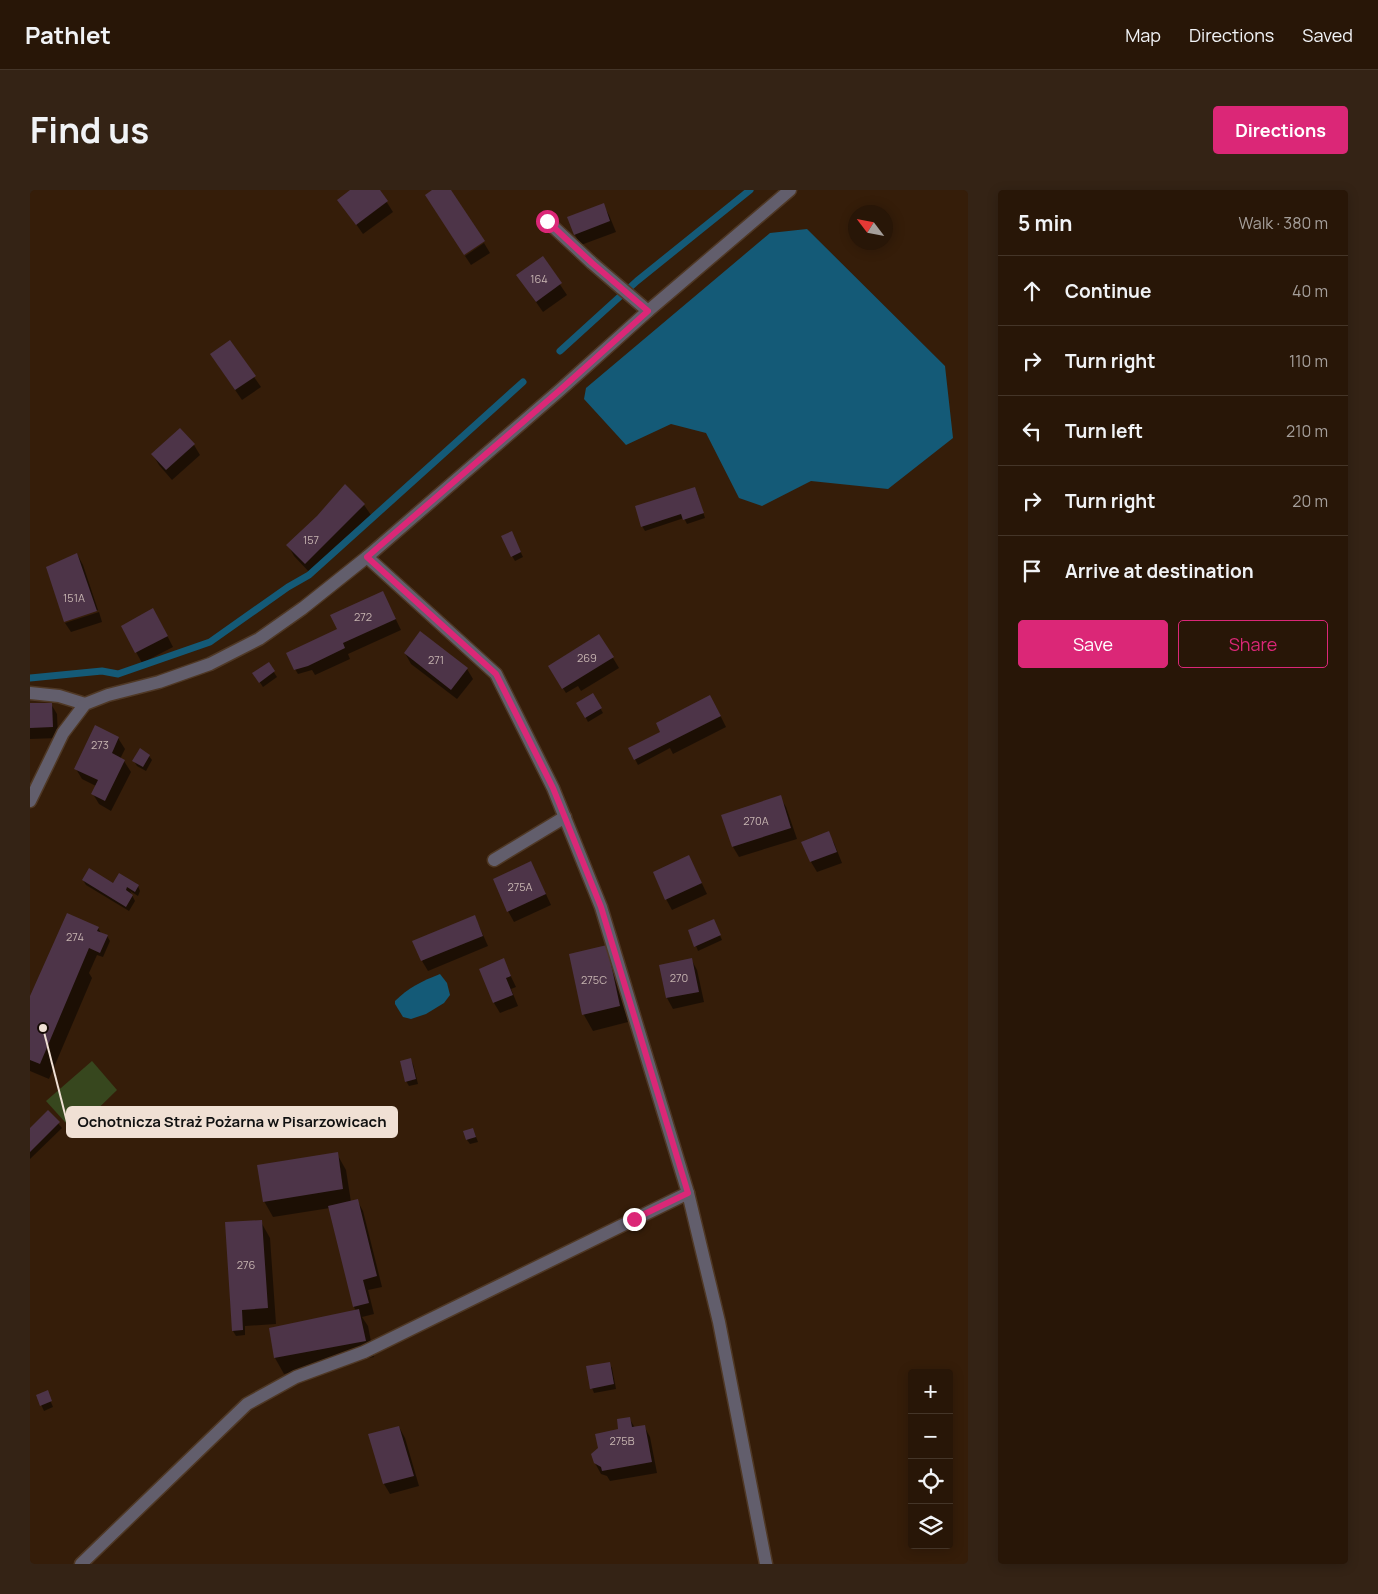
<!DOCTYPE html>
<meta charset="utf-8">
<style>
body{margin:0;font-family:Manrope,sans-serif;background:#342315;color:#f1f3f6}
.controls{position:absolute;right:15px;bottom:15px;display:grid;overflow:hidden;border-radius:5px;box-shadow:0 2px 12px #0003}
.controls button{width:45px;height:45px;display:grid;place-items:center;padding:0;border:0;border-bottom:1px solid #443528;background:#281607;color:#f1f3f6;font:25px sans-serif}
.compass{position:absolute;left:818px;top:15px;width:45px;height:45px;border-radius:50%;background:#281607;box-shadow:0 2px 12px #0003;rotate:302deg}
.stop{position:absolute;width:15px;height:15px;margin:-11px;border:4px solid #db2777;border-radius:50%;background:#fff}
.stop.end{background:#db2777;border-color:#fff;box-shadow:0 1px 5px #0008}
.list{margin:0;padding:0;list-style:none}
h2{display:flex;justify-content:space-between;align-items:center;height:65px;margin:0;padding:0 20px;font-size:21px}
h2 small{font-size:16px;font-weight:400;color:#a59f9b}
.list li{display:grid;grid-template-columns:32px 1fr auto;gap:15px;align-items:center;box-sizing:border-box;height:70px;padding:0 20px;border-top:1px solid #443528}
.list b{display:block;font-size:19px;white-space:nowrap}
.list em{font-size:16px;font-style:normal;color:#a59f9b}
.actions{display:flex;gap:10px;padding:15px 20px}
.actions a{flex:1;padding:11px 0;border:1px solid #db2777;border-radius:5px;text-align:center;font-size:18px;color:#db2777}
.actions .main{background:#db2777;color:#fff}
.icon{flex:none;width:28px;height:28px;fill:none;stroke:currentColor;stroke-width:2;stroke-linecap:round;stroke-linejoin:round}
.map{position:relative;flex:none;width:938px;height:1374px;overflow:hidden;border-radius:5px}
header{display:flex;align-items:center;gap:30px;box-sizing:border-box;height:70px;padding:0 25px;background:#281607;border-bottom:1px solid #443528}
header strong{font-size:24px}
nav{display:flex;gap:28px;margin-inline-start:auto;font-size:18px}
.intro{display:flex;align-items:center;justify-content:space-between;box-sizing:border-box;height:120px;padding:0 30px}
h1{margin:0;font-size:35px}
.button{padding:12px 22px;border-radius:5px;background:#db2777;color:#fff;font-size:18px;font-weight:700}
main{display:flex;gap:30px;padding:0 30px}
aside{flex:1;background:#281607;border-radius:5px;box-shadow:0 2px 12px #0003}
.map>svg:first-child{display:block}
.green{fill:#37471e}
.water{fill:#145a77}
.shadow{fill:#0007}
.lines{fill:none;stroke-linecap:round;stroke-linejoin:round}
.stream{stroke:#145a77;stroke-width:7}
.building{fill:#4d3448}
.minor-casing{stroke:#4f3825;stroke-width:15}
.minor{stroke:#625e6c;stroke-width:12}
.route{stroke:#db2777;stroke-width:6}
.labels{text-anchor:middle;stroke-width:4;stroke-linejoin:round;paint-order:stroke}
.number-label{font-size:11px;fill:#c7b5b1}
.leader{fill:none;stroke:#f0e0d4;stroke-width:2}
.callout-dot{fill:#f0e0d4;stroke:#150a04;stroke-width:2}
.callout{fill:#f0e0d4;stroke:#f0e0d4;stroke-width:2}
.callout-label{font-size:15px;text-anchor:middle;font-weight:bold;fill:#111}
</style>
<header>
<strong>Pathlet</strong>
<nav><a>Map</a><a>Directions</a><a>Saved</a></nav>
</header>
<div class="intro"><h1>Find us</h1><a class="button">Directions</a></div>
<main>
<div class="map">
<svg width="938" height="1374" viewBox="0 0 938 1374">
<rect width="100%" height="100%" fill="#351d09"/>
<path class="green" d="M62 871 87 900 44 942 16 911Z"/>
<g class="water">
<path d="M777 39 915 176 923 248 858 299 781 291 732 316 709 308 676 243 641 234 596 255 554 209 556 198 740 43Z"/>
<path d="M410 784 417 793 420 805 414 813 396 824 381 829 373 827 365 814V811C378 798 392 791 410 784Z"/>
</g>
<g class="shadow">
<path d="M322 0H349L363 22 333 44 309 10Z"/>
<path d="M573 15 579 25 586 42 551 55 545 45 539 28Z"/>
<path d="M454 53 460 63 441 75 435 66Z"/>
<path d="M512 68 537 105 513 122 494 95Z"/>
<path d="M188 175 224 187 231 197 212 210Z"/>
<path d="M164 255 170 265 142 290 129 275 123 265Z"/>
<path d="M315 296 334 315 341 325 281 384 264 366 258 355 288 326Z"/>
<path d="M667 303 675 328 657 334 654 328 615 341 612 336Z"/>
<path d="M484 348 493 367 485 371 482 366Z"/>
<path d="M47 364 53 375 68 420 35 430V432L18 378Z"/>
<path d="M353 403 371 440 318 464 320 469 285 485 282 480 268 484 265 479Z"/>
<path d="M69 422 72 432 41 442 35 433Z"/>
<path d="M129 430 143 457 112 473 92 436Z"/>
<path d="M375 463 437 479 443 489 427 509 381 474Z"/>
<path d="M583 468 589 478 551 501 548 496 536 503 519 477Z"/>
<path d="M238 473 247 487 233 497 227 488Z"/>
<path d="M563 505 573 523 558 532 548 513Z"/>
<path d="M21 514 27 524 28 548 0 549V515Z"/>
<path d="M686 517 696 537 643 564 640 558 608 575 600 559Z"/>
<path d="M88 548 95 559 90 569 94 571 101 582 81 621 69 614 63 604 66 596 52 589 46 579Z"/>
<path d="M119 566 122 570 116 581 107 576 104 571Z"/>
<path d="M750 607 756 617 767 649 709 667 703 657 693 626Z"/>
<path d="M798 643 804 653 812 673 787 682 781 672 773 653Z"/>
<path d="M501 672 521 715 484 732 478 721Z"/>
<path d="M664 677 677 704 642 720 636 709Z"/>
<path d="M53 690 108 696 110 701 108 706 100 701 105 711 99 721 56 695Z"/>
<path d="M445 727 458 756 398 781 392 771Z"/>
<path d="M686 736 692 750 668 761 666 756Z"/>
<path d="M68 738 71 743 77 746 80 751 73 767 67 765 59 783 62 788 19 889 0 881V809Z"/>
<path d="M576 756 585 772 598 832 563 841 554 825 540 765Z"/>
<path d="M661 769 667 780 674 812 643 819 637 808 630 776Z"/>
<path d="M473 770 486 797 481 799 488 816 470 823 464 813 450 779Z"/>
<path d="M380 870 383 874 388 894 379 896 376 891Z"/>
<path d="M18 921 32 938 0 969V939Z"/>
<path d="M443 939 448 952 440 954 437 950Z"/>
<path d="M307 964 316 980 321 1012 327 1010 333 1021 352 1097 338 1100 344 1124 332 1127 338 1136 344 1167 254 1184 245 1168 240 1139 326 1121 324 1117 300 1018 243 1027 234 1011Z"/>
<path d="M231 1032 240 1048 246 1134 215 1136V1145L206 1146 203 1141Z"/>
<path d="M579 1173 582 1178 586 1199 564 1203 562 1198Z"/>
<path d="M18 1205 23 1217 14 1221 7 1206Z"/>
<path d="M599 1228 605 1238 614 1236 620 1247 627 1283 580 1291 577 1286 571 1284 565 1273Z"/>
<path d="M369 1237 375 1248 389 1296 360 1304 354 1294 340 1245Z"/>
</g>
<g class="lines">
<g class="stream">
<path d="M530 161 607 91 720 0"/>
<path d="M0 488 72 481 88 484 180 452 258 397 279 385 493 192"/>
</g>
</g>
<g class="building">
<path d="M320 0H350L358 11 326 35 307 10Z"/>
<path d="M402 0H421L455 51 434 65 395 5Z"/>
<path d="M574 13 580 31 544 45 537 27Z"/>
<path d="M513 66 532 93 506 112 486 85Z"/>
<path d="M200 150 226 186 205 200 180 164Z"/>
<path d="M150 238 165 254 136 280 121 264Z"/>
<path d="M315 294 335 314 275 374 256 355 287 326Z"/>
<path d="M665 297 674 323 653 330 651 324 611 337 605 316Z"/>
<path d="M482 341 491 362 481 367 471 346Z"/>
<path d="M47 363 67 421 34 432 16 377Z"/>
<path d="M353 401 366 429 313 453 315 458 278 476 264 480 256 463 307 439 300 425Z"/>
<path d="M123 418 138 446 105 463 91 436Z"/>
<path d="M390 441 438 478 421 500 374 463Z"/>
<path d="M569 444 584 467 532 499 518 476Z"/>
<path d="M239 472 245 481 229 493 222 483Z"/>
<path d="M563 503 572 518 555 528 546 513Z"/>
<path d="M680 505 691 526 604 570 598 558 630 542 626 533Z"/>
<path d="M0 513H22L23 537 0 538Z"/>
<path d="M65 535 89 547 82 563 95 570 75 611 61 604 68 590 44 579Z"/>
<path d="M110 558 120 565 113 577 102 571Z"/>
<path d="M751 605 761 638 702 657 691 625Z"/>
<path d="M799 641 807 662 780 672 771 652Z"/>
<path d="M659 665 672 693 635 710 623 682Z"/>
<path d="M501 671 516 704 477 722 463 689Z"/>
<path d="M59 678 83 693 89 683 109 695 105 702 97 697 96 700 103 705 96 717 52 690Z"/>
<path d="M37 723 69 737 67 741 78 745 70 763 59 758 10 874 0 870V806Z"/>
<path d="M445 725 453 746 391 771 382 751Z"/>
<path d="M684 729 691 745 664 757 658 740Z"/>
<path d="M577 755 590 816 552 825 539 764Z"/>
<path d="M474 768 481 786 476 788 483 805 463 813 449 779Z"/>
<path d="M662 768 669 802 636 808 629 775Z"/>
<path d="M381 868 386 889 375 892 370 871Z"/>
<path d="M18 920 30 932 0 962V938Z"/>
<path d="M443 938 446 947 436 950 433 941Z"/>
<path d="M308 962 313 999 233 1012 227 975Z"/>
<path d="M328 1009 347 1086 333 1090 339 1113 323 1117 298 1016Z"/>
<path d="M232 1030 238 1118 212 1120 213 1140 202 1141 195 1032Z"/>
<path d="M329 1119 336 1151 244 1168 239 1138Z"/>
<path d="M580 1172 584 1194 560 1199 556 1176Z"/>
<path d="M18 1200 22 1211 10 1216 6 1205Z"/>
<path d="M600 1227 602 1237 615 1235 622 1272 572 1281 571 1277 564 1273 561 1264 568 1258 565 1244 588 1239 587 1229Z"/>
<path d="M369 1236 384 1286 353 1294 338 1244Z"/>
</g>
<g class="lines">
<g class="minor-casing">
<g id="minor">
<path d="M517 31 562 73 618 121"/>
<path d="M337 367 466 484 523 598 571 717 658 1003 689 1132 736 1374"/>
<path d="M0 503 29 506 55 514"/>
<path d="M0 611 33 543 55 514 78 505 129 492 180 474 229 449 273 418 337 367 530 200 618 121 760 0"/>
<path d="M464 670 535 627"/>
<path d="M51 1374 217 1214 266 1187 334 1162 658 1003"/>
</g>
</g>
<use href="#minor" class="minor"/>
</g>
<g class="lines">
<path class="route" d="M517 31 562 73 618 121 530 200 337 367 466 484 523 598 571 717 658 1003 604 1029"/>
</g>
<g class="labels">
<g class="number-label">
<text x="509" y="93">164</text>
<text x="281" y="354">157</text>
<text x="44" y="412">151A</text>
<text x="333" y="431">272</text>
<text x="557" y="472">269</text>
<text x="406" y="474">271</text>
<text x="70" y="559">273</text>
<text x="726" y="635">270A</text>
<text x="490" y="701">275A</text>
<text x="45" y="751">274</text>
<text x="649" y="792">270</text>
<text x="564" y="794">275C</text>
<text x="216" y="1079">276</text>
<text x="592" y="1255">275B</text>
</g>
</g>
<path class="leader" d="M13 838L37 932"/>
<circle class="callout-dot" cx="13" cy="838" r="5"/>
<rect class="callout" x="37" y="917" width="330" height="30" rx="5"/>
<g class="callout-label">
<text x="202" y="937">Ochotnicza Straż Pożarna w Pisarzowicach</text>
</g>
</svg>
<div class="controls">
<button>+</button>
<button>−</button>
<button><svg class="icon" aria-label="locate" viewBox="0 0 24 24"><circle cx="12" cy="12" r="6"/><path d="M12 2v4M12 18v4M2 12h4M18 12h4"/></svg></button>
<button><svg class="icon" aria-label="layers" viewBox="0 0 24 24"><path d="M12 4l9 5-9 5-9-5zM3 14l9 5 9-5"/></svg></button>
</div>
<svg class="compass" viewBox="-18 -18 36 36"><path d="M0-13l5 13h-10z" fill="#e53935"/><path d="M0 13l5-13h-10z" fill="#a59f9b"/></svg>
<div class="stop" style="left:517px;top:31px"></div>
<div class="stop end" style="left:604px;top:1029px"></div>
</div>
<aside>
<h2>5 min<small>Walk · 380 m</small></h2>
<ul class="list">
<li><svg class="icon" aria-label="ahead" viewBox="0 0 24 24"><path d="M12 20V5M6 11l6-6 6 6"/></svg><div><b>Continue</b></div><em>40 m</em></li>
<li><svg class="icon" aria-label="right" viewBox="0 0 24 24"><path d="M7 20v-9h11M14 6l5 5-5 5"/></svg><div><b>Turn right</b></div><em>110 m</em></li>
<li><svg class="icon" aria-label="left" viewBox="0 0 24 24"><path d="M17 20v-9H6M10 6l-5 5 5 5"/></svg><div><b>Turn left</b></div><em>210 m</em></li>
<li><svg class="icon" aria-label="right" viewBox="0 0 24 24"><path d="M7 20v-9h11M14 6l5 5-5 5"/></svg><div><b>Turn right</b></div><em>20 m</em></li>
<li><svg class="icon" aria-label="arrive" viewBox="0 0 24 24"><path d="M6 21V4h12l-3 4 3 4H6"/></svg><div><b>Arrive at destination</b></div></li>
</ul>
<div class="actions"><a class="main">Save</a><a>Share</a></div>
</aside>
</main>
